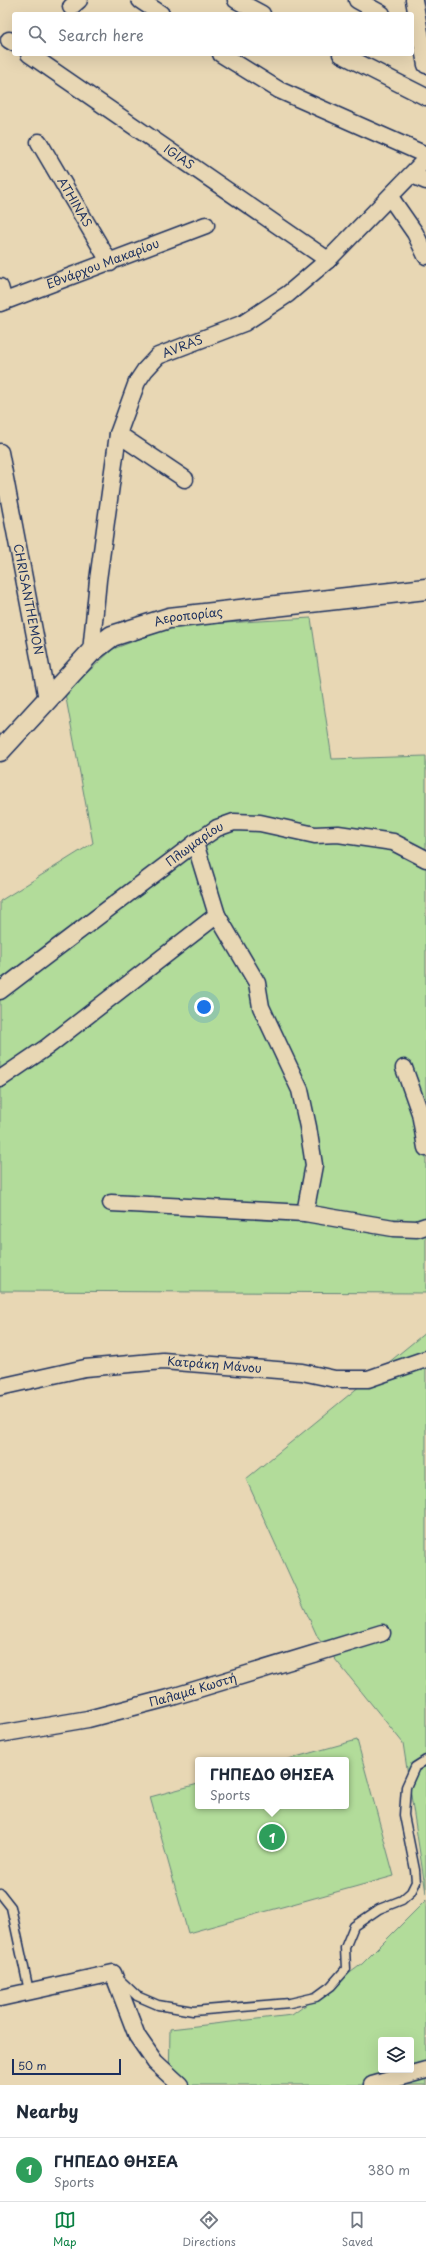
<!DOCTYPE html>
<meta charset="utf-8">
<style>
body{margin:0;font-family:"Playpen Sans",sans-serif;background:#f2f2f3;color:#1f2937}
.controls{position:absolute;right:12px;bottom:12px;display:grid;overflow:hidden;border-radius:4px;box-shadow:0 4px 16px #0002}
.controls button{width:36px;height:36px;display:grid;place-items:center;padding:0;border:0;border-bottom:1px solid #e0e1e3;background:#fff;color:#1f2937;font:20px sans-serif}
.scale{position:absolute;left:12px;bottom:10px;width:109px;box-sizing:border-box;padding-left:4px;border:2px solid #1b2f5e;border-top:0;font-size:11px;line-height:14px;white-space:nowrap;color:#1b2f5e;-webkit-text-stroke:3px #e8d7b4;paint-order:stroke}
.you{position:absolute;left:204px;top:1007px;width:14px;height:14px;margin:-10px;border:3px solid #fff;border-radius:50%;background:#1a73e8;box-shadow:0 0 0 6px #1a73e833}
.badge{display:grid;place-items:center;width:26px;height:26px;border-radius:50%;background:#0b8043;color:#fff;font-size:13px;font-weight:700}
.pin{position:absolute;translate:-50% -50%;border:2px solid #fff;box-shadow:0 1px 4px #0006}
.popup{position:absolute;left:195px;top:1757px;width:154px;height:52px;box-sizing:border-box;display:grid;place-content:center;border-radius:4px;background:#fff;filter:drop-shadow(0 1px 3px #0005);font-size:13px;white-space:nowrap;color:#747a83}
.popup b{font-size:15px;color:#1f2937}
.popup::after{content:'';position:absolute;left:50%;top:100%;margin-left:-8px;border:8px solid transparent;border-top-color:#fff}
.list{margin:0;padding:0;list-style:none}
h2{display:flex;justify-content:space-between;align-items:center;height:52px;margin:0;padding:0 16px;font-size:17px}
h2 small{font-size:13px;font-weight:400;color:#747a83}
.list li{display:grid;grid-template-columns:26px 1fr auto;gap:12px;align-items:center;box-sizing:border-box;height:64px;padding:0 16px;border-top:1px solid #e0e1e3}
.list b{display:block;font-size:15px;white-space:nowrap}
.list p{margin:0;font-size:13px;white-space:nowrap;color:#747a83}
.list em{font-size:13px;font-style:normal;color:#747a83}
.icon{flex:none;width:22px;height:22px;fill:none;stroke:currentColor;stroke-width:2;stroke-linecap:round;stroke-linejoin:round}
.map{position:relative;flex:none;width:426px;height:2085px;overflow:hidden}
.search{position:absolute;background:#fff;box-shadow:0 4px 16px #0002;left:12px;right:12px;top:12px;height:44px;display:flex;align-items:center;gap:10px;box-sizing:border-box;padding:0 14px;border-radius:4px;color:#747a83;font-size:15px}
.sheet{height:116px;background:#fff}
nav{display:flex;justify-content:space-around;align-items:center;box-sizing:border-box;height:56px;border-top:1px solid #e0e1e3;background:#fff;font-size:11px;color:#747a83}
nav a{display:grid;justify-items:center;gap:2px}
nav .on{color:#0b8043}
.map>svg:first-child{display:block}
.green{fill:#b2dc9a;stroke:#66867c;fill-rule:evenodd}
.lines{fill:none;stroke-linecap:round;stroke-linejoin:round}
.service-casing{stroke:#1b2f5e;stroke-width:11}
.minor-casing{stroke:#1b2f5e;stroke-width:19}
.tertiary-casing{stroke:#1b2f5e;stroke-width:23}
.service{stroke:#e8d7b4;stroke-width:8}
.minor{stroke:#e8d7b4;stroke-width:16}
.tertiary{stroke:#e8d7b4;stroke-width:20}
.labels{text-anchor:middle;stroke-width:3;stroke-linejoin:round;paint-order:stroke}
.street-label{font-size:12px;fill:#1b2f5e;stroke:#e8d7b4}
</style>
<div class="map">
<svg width="426" height="2085" viewBox="0 0 426 2085">
<rect width="100%" height="100%" fill="#e8d7b4"/>
<filter id="ink" filterUnits="userSpaceOnUse"><feTurbulence type="fractalNoise" baseFrequency=".025" numOctaves="2"/><feDisplacementMap in="SourceGraphic" scale="8" xChannelSelector="R" yChannelSelector="G"/><feConvolveMatrix kernelMatrix="1 2 1 2 8 2 1 2 1" color-interpolation-filters="sRGB"/></filter>
<g filter="url(#ink)">
<g class="green">
<path d="M311 618 332 759 426 756V1293L0 1291V901L93 843 65 693 113 649 174 626Z"/>
<path d="M426 1332V1893L403 1743 318 1638 246 1479Z"/>
<path d="M357 1740 394 1876 188 1933 150 1797 198 1784V1806H346V1760H285Z"/>
<path d="M426 1900V2085H169L170 2029 292 2015 362 1964ZM381 2040H411V2070H381Z"/>
</g>
<g class="lines">
<g class="service-casing">
<g id="service">
<path d="M0 1893 11 1907 29 1991"/>
<path d="M119 1979 137 1996 158 2005 193 2011 290 2003 316 1997 331 1986 346 1969 345 1948 354 1926 379 1909 402 1900 411 1892 416 1882 415 1870 404 1815 406 1787 415 1767 426 1760"/>
</g>
</g>
<g class="minor-casing">
<g id="minor">
<path d="M140 0 161 14"/>
<path d="M236 0 262 14"/>
<path d="M357 0 382 14"/>
<path d="M414 0 426 65"/>
<path d="M71 7 79 0"/>
<path d="M9 40 14 43"/>
<path id="s1" d="M29 54 328 260"/>
<path d="M221 54 279 90 426 155"/>
<path d="M341 54 426 97"/>
<path id="s2" d="M39 142 110 263"/>
<path d="M412 175 426 181"/>
<path d="M390 197 415 233 426 256"/>
<path d="M0 287 4 301"/>
<path id="s3" d="M0 303 206 225"/>
<path d="M118 434 185 479"/>
<path id="s4" d="M0 452 47 699"/>
<path id="s5" d="M91 652 98 580 118 434 137 382 145 370 158 356 244 323 288 294 328 260 426 159"/>
<path d="M195 843 217 915 257 983 261 1007 300 1090 308 1127 314 1165 305 1213"/>
<path id="s6" d="M0 991 195 843 217 828 234 822 260 823 315 835 338 834 393 842 426 859"/>
<path d="M404 1068 420 1113 426 1148"/>
<path d="M0 1079 47 1047 217 915"/>
<path d="M111 1203 305 1213 393 1228 417 1229 426 1226"/>
<path id="s7" d="M0 1387 85 1368 163 1361 302 1372 335 1379H368L426 1359"/>
<path id="s8" d="M0 1734 88 1719 172 1697 382 1633"/>
<path d="M0 1998 113 1973 137 2036 155 2062 180 2085"/>
<path d="M372 2085 426 2070"/>
</g>
</g>
<g class="tertiary-casing">
<g id="tertiary">
<path id="s9" d="M0 751 91 652 112 636 169 618 426 589"/>
</g>
</g>
<use href="#service" class="service"/>
<use href="#minor" class="minor"/>
<use href="#tertiary" class="tertiary"/>
</g>
</g>
<g class="labels">
<g class="street-label">
<text dy="4" stroke="none"><textPath href="#s1" startOffset="182">IGIAS</textPath></text>
<text dy="4" stroke="none"><textPath href="#s2" startOffset="70">ATHINAS</textPath></text>
<text dy="4" stroke="none"><textPath href="#s3" startOffset="110">Εθνάρχου Μακαρίου</textPath></text>
<text dy="4" stroke="none"><textPath href="#s5" startOffset="335">AVRAS</textPath></text>
<text dy="4" stroke="none"><textPath href="#s4" startOffset="150">CHRISANTHEMON</textPath></text>
<text dy="4" stroke="none"><textPath href="#s9" startOffset="240">Αεροπορίας</textPath></text>
<text dy="4" stroke="none"><textPath href="#s6" startOffset="244">Πλωμαρίου</textPath></text>
<text dy="4" stroke="none"><textPath href="#s7" startOffset="217">Κατράκη Μάνου</textPath></text>
<text dy="4" stroke="none"><textPath href="#s8" startOffset="198">Παλαμά Κωστή</textPath></text>
</g>
</g>
</svg>
<div class="controls">
<button><svg class="icon" aria-label="layers" viewBox="0 0 24 24"><path d="M12 4l9 5-9 5-9-5zM3 14l9 5 9-5"/></svg></button>
</div>
<div class="scale">50 m</div>
<div class="you"></div>
<div class="pin badge" style="left:272px;top:1837px;background:#2e9e5b">1</div>
<div class="popup"><b>ΓΗΠΕΔΟ ΘΗΣΕΑ</b>Sports</div>
<div class="search"><svg class="icon" aria-label="search" viewBox="0 0 24 24"><circle cx="10" cy="10" r="6"/><path d="M15 15l6 6"/></svg>Search here</div>
</div>
<section class="sheet">
<h2>Nearby<small></small></h2>
<ul class="list">
<li><span class="badge" style="background:#2e9e5b">1</span><div><b>ΓΗΠΕΔΟ ΘΗΣΕΑ</b><p>Sports</p></div><em>380 m</em></li>
</ul>
</section>
<nav>
<a class="on"><svg class="icon" aria-label="map" viewBox="0 0 24 24"><path d="M3 6l6-2 6 2 6-2v14l-6 2-6-2-6 2zM9 4v14M15 6v14"/></svg>Map</a>
<a><svg class="icon" aria-label="directions" viewBox="0 0 24 24"><path d="M12 3l9 9-9 9-9-9zM9 14v-3h6M13 9l2 2-2 2"/></svg>Directions</a>
<a><svg class="icon" aria-label="saved" viewBox="0 0 24 24"><path d="M7 4h10v16l-5-4-5 4z"/></svg>Saved</a>
</nav>
